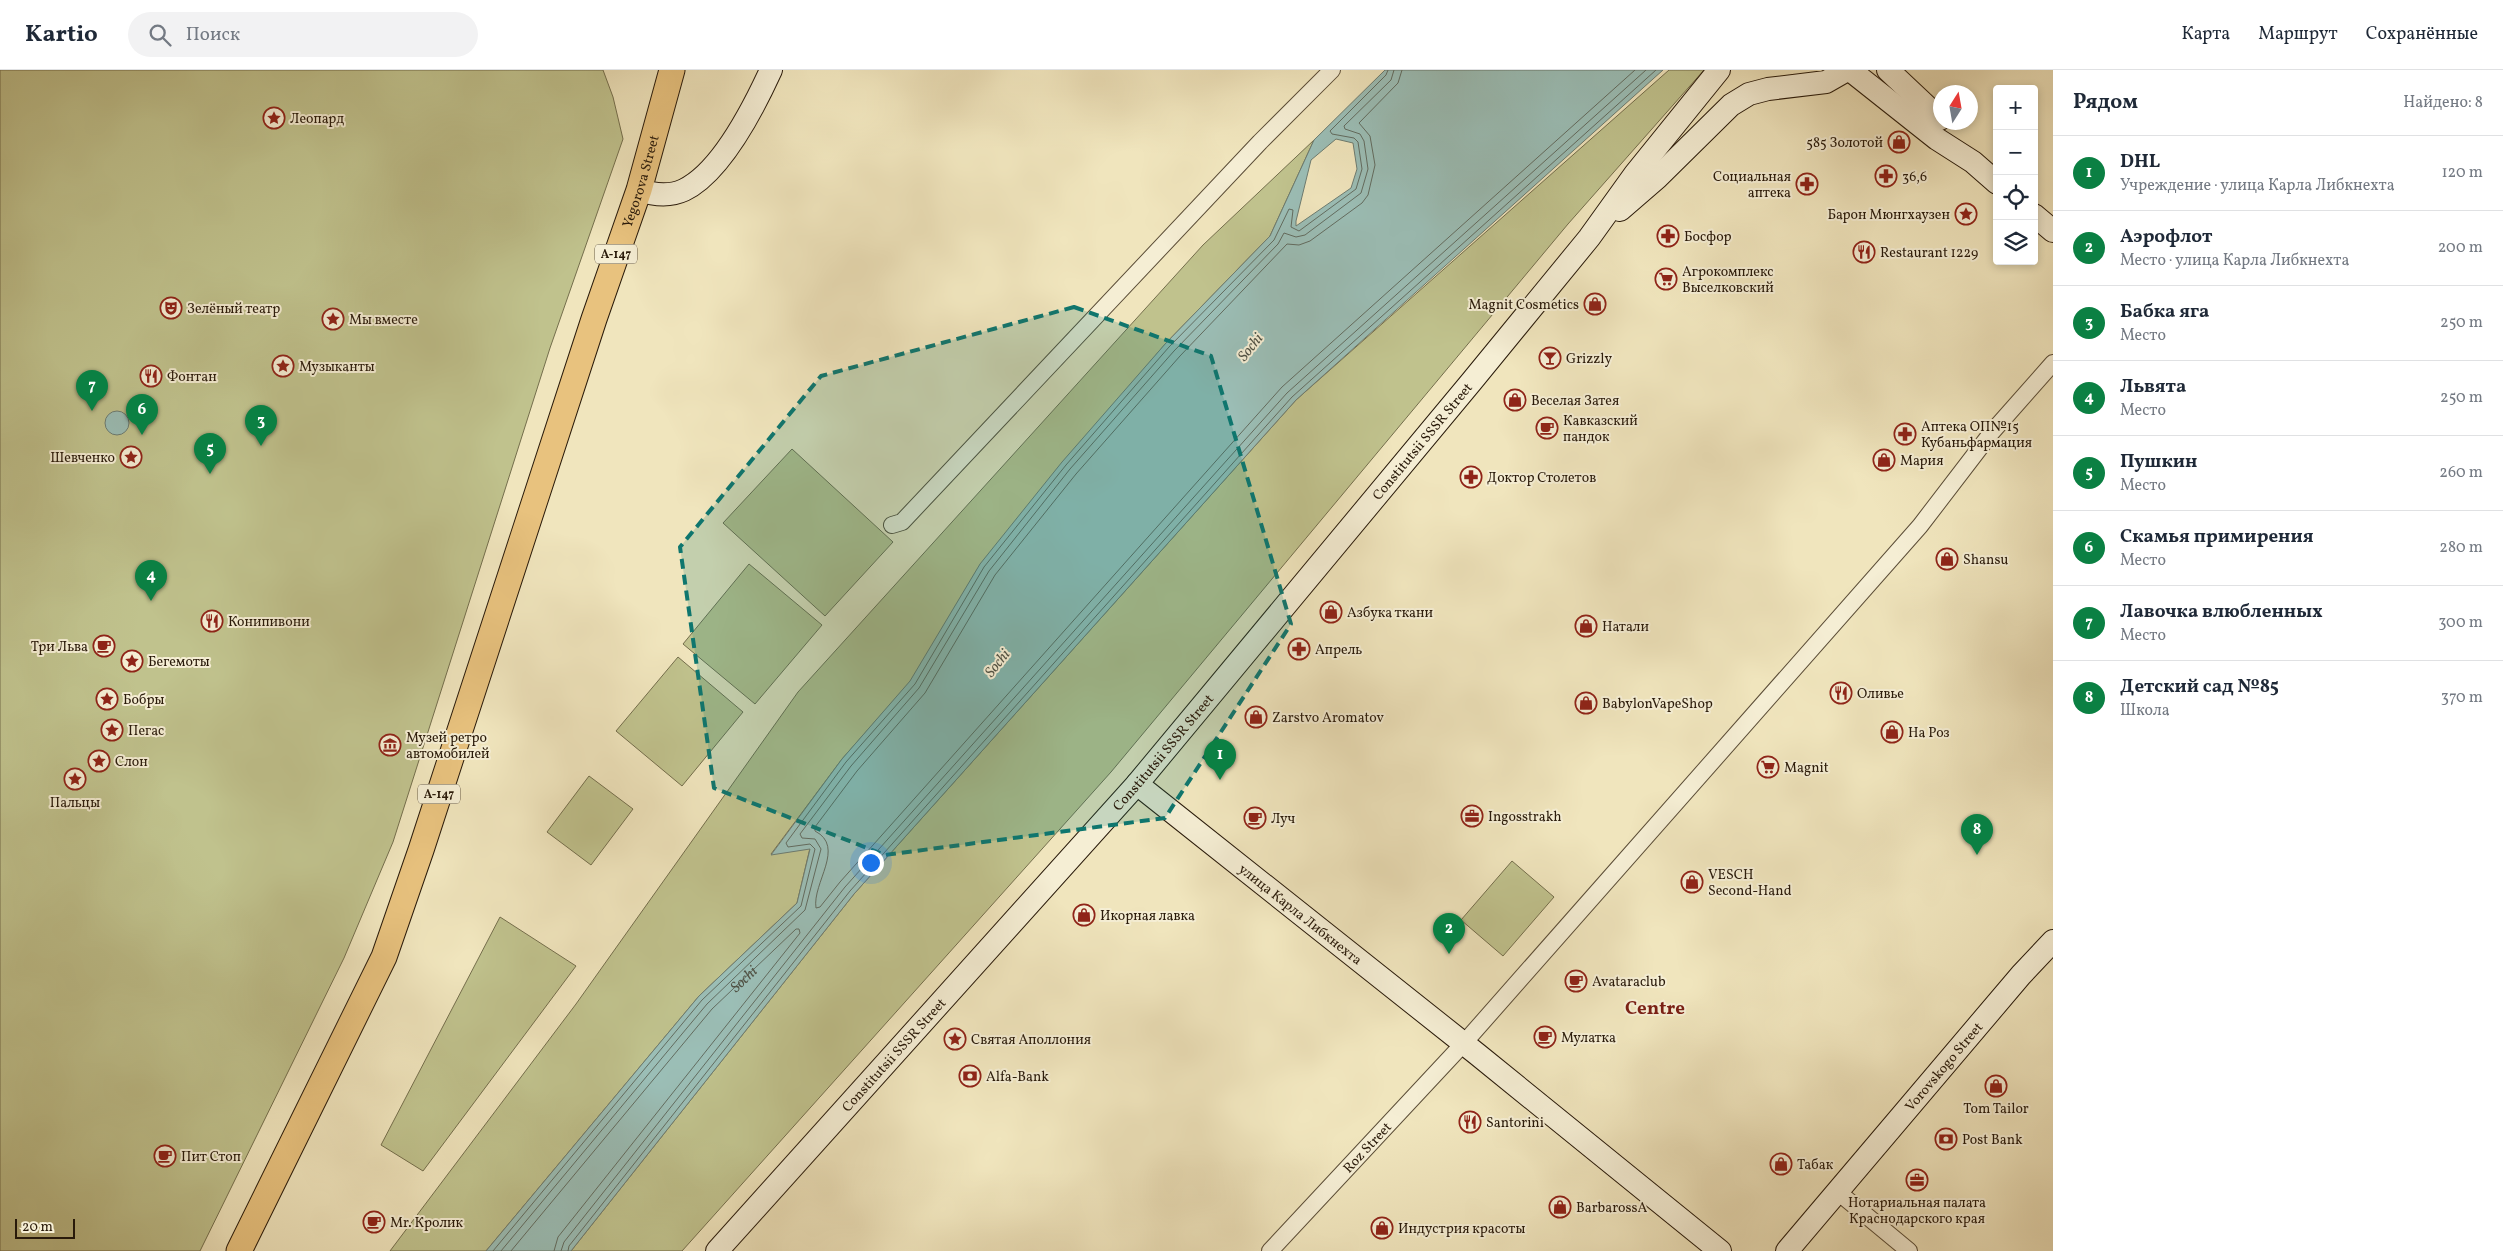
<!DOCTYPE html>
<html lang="ru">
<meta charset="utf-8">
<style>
body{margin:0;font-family:Vollkorn,serif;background:#f2f2f3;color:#1f2937}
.controls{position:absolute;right:15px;top:15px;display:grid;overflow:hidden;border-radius:5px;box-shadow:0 2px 8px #0003}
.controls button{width:45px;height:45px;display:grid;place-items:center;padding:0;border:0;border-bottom:1px solid #e0e1e3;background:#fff;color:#1f2937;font:25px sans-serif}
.compass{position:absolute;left:1933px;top:15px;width:45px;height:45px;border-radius:50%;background:#fff;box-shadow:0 2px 8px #0003;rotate:11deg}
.scale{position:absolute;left:15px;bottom:12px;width:60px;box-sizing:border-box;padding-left:5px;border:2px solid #291a0a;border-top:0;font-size:14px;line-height:18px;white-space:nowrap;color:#291a0a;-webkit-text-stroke:4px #f5eed4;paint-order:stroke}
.you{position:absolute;left:870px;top:792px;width:18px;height:18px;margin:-12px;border:4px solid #fff;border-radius:50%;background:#1a73e8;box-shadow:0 0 0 8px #1a73e833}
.badge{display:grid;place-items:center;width:32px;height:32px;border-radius:50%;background:#0b8043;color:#fff;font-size:16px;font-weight:700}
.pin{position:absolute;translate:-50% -41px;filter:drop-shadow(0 1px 2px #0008)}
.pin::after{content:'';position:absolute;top:26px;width:18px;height:15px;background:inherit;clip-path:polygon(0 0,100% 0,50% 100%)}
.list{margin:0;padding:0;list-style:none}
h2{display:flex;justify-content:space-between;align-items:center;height:65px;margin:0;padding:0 20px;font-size:21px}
h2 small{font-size:16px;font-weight:400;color:#747a83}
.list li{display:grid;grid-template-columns:32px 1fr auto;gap:15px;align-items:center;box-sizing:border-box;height:75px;padding:0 20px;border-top:1px solid #e0e1e3}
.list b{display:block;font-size:19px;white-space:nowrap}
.list p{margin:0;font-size:16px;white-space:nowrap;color:#747a83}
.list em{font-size:16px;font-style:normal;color:#747a83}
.icon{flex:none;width:28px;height:28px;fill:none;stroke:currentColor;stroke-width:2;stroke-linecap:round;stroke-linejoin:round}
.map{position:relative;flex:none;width:2053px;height:1181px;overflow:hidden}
header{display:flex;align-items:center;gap:30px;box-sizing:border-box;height:70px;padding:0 25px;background:#fff;border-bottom:1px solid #e0e1e3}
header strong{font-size:24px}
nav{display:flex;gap:28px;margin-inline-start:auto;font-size:18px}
.search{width:350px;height:45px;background:#f2f2f3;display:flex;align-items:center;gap:12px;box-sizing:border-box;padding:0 18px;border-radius:28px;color:#747a83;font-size:19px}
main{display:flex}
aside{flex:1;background:#fff}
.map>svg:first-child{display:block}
.green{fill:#c0c28d;stroke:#746e4c}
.water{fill:#9bbeb6;stroke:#6d7c71;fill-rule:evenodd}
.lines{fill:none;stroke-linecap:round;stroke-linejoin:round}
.shore{stroke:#626c60;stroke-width:1}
.street-casing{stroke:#5b4d37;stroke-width:18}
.secondary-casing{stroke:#291a0a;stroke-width:24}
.primary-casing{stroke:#291a0a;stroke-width:27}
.street{stroke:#f5eed4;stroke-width:16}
.secondary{stroke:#f5eed4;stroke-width:22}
.primary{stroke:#e8c27e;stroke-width:25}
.marked{fill:#0f766e;fill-opacity:0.2;stroke:#0f766e;stroke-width:4;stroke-dasharray:10 6;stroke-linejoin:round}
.labels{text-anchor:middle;stroke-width:4;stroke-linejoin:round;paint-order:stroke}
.shield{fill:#f5eed4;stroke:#665a47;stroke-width:1}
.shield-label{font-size:12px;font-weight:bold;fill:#291a0a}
.poi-label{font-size:14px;fill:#291a0a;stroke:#f5eed4;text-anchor:start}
.street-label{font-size:14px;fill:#291a0a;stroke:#f5eed4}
.water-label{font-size:15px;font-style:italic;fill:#515346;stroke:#f5eed4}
.district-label{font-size:19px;font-weight:bold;fill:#7a1f14;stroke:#f5eed4}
</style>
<header>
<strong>Kartio</strong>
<div class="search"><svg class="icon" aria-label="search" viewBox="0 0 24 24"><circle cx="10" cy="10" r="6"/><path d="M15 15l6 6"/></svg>Поиск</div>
<nav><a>Карта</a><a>Маршрут</a><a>Сохранённые</a></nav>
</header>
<main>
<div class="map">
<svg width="2053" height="1181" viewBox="0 0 2053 1181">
<rect width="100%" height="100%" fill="#f0e5bd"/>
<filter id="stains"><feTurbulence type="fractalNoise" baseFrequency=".004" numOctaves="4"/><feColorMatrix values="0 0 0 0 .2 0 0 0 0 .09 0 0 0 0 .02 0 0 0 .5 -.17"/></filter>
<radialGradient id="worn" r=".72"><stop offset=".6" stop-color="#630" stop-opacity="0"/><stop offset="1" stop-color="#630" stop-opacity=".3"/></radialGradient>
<g class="green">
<path d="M0 0H603L613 27 623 69 550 278 393 772 344 888 200 1181H0Z"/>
<path d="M1669 0H1704L1568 154 1111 702 682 1181H571L854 824 1296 330Z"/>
<path d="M1314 70 1270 166 1166 273 980 495 911 611 842 689 771 784 810 778 797 833 699 926 486 1181H390L576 934 798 622 1203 175Z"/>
<path d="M792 379 893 472 825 546 723 453Z"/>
<path d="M749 494 822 555 755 634 683 574Z"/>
<path d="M678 587 743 642 682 716 616 661Z"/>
<path d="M589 706 633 739 591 795 547 762Z"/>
<path d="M1512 791 1554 827 1503 886 1461 850Z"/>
<path d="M500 847 576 896 423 1101 381 1075Z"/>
</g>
<g class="water">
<path d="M1385 0H1663L1296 330 854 824 571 1181H486L699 926 797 833 810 779 771 785 842 689 910 611 980 494 1062 392 1166 273 1270 166 1314 70ZM1336 69 1353 73 1357 99 1351 118 1296 156V151L1311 90Z"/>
<circle cx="117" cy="353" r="12"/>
</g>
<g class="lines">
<g class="shore">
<path d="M1402 0 1398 13 1359 53 1370 66 1375 95 1368 125 1362 133 1310 171 1299 175 1287 174 1180 286 1076 404 995 505 925 623 857 701 815 757V761C846 777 812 813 816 838L820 837 840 812 1282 317 1635 0"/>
<path d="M493 1181 702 930 801 836 815 779 810 774 788 777 786 773 846 692 915 614 984 497 1066 395 1169 277 1274 170 1289 139 1293 140 1291 157 1299 161 1356 119 1362 99 1358 72 1354 68 1332 64 1330 61 1386 5 1388 0"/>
<path d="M501 1181 707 934 805 840 821 779 815 769 802 768 800 764 851 696 919 618 989 501 1070 399 1174 281 1278 174 1284 163 1296 167 1305 165 1361 123 1368 99 1364 71 1360 64 1345 59 1344 56 1391 10 1394 0"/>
<path id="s1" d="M511 1181 712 939 796 859H799L800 863 558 1167 554 1181"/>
<path d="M561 1181 564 1172 845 817 1287 323 1646 0"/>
<path d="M568 1181 569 1176 850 821 1292 327 1656 0"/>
</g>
<g class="street-casing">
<g id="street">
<path d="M892 455 902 452 1260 72 1332 0"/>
<path d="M1838 1122 1909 1181"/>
<path id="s2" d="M1270 1181 1464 973 1920 456 1992 362 2053 293"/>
</g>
</g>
<g class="secondary-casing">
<g id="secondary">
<path d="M1850 0 1937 69 1973 92 1997 113"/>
<path d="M1888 0 1940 49"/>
<path d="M639 120C654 125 669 127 684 120 721 102 754 37 771 0"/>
<path d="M1620 140 1657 108 1731 35 1749 24 1768 19 1826 12 1847 0"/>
<path d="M2034 145 2053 161"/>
<path id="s3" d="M1137 714 1477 984 1720 1181"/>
<path id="s4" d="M717 1181 1137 714 1472 311 1589 168 1635 104 1719 0"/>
<path id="s5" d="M1787 1181 2021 905 2053 871"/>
</g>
</g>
<g class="primary-casing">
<g id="primary">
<path id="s6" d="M239 1181 384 887 421 780 594 249 639 120 672 0"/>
</g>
</g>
<use href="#street" class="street"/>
<use href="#secondary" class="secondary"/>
<use href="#primary" class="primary"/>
</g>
<path class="marked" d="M1074 237 1211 286 1291 554 1165 748 885 785 714 718 680 477 821 306Z"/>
<defs>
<g id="sight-ring" transform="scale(1.125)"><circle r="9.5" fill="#f5eed4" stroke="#8f2418" stroke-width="1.5"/><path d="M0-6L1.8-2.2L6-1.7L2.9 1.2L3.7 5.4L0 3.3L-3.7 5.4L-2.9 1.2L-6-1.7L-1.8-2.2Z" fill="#8f2418"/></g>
<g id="shop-ring" transform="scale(1.125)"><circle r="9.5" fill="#f5eed4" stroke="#8f2418" stroke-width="1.5"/><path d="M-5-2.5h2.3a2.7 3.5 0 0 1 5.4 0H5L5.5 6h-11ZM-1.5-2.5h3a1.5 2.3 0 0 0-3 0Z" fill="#8f2418"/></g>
<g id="pharmacy-ring" transform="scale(1.125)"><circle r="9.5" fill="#f5eed4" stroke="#8f2418" stroke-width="1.5"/><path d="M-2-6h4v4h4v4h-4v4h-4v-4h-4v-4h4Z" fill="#8f2418"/></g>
<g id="restaurant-ring" transform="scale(1.125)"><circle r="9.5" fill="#f5eed4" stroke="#8f2418" stroke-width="1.5"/><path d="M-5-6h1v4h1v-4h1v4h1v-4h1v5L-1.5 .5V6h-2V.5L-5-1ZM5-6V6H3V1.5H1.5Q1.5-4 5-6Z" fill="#8f2418"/></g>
<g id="supermarket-ring" transform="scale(1.125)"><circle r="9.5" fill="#f5eed4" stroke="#8f2418" stroke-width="1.5"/><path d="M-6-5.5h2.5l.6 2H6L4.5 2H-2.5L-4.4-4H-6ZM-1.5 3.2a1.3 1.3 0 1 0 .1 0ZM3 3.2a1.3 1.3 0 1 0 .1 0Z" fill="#8f2418"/></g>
<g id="theatre-ring" transform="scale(1.125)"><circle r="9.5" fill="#f5eed4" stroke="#8f2418" stroke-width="1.5"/><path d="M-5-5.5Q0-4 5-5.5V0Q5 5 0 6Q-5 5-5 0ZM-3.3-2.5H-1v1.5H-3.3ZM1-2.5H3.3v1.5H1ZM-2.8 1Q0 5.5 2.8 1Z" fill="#8f2418"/></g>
<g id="bar-ring" transform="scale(1.125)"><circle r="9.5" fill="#f5eed4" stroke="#8f2418" stroke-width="1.5"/><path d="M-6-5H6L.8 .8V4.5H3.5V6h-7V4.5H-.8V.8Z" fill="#8f2418"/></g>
<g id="cafe-ring" transform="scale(1.125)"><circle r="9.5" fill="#f5eed4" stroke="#8f2418" stroke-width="1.5"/><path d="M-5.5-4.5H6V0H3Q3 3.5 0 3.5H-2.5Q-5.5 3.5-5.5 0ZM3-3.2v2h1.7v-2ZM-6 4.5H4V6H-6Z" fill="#8f2418"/></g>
<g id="museum-ring" transform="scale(1.125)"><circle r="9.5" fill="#f5eed4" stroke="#8f2418" stroke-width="1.5"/><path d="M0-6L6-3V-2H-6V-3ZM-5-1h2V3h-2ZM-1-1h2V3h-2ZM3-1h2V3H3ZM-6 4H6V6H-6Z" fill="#8f2418"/></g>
<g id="office-ring" transform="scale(1.125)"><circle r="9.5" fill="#f5eed4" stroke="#8f2418" stroke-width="1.5"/><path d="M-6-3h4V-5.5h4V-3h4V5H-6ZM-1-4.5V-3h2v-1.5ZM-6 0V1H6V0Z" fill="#8f2418"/></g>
<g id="bank-ring" transform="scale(1.125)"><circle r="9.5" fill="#f5eed4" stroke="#8f2418" stroke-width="1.5"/><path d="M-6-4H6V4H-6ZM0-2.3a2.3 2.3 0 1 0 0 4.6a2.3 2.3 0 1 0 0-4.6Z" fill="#8f2418"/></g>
</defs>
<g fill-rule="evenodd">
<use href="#sight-ring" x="274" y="48"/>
<use href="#shop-ring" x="1899" y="72"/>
<use href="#pharmacy-ring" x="1886" y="106"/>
<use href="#pharmacy-ring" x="1807" y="114"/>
<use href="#sight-ring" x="1966" y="144"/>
<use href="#pharmacy-ring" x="1668" y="166"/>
<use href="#restaurant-ring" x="1864" y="182"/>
<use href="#supermarket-ring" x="1666" y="209"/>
<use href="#shop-ring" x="1595" y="234"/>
<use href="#theatre-ring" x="171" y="238"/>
<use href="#sight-ring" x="333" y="249"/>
<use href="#bar-ring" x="1550" y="288"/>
<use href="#sight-ring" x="283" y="296"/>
<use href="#restaurant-ring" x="151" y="306"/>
<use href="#shop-ring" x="1515" y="330"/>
<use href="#cafe-ring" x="1547" y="358"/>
<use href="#pharmacy-ring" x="1905" y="364"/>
<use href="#sight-ring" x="131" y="387"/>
<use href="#shop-ring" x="1884" y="390"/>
<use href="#pharmacy-ring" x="1471" y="407"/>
<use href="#shop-ring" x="1947" y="489"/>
<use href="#shop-ring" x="1331" y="542"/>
<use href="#restaurant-ring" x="212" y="551"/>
<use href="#shop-ring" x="1586" y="556"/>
<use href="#cafe-ring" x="104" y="576"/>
<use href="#pharmacy-ring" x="1299" y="579"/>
<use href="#sight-ring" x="132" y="591"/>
<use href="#restaurant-ring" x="1841" y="623"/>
<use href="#sight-ring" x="107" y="629"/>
<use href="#shop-ring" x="1586" y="633"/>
<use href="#shop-ring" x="1256" y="647"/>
<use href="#sight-ring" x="112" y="660"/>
<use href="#shop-ring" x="1892" y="662"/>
<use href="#museum-ring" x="390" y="675"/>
<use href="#sight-ring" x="99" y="691"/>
<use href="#supermarket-ring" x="1768" y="697"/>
<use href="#sight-ring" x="75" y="709"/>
<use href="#office-ring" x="1472" y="746"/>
<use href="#cafe-ring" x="1255" y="748"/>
<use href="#shop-ring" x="1692" y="812"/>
<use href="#shop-ring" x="1084" y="845"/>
<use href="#cafe-ring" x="1576" y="911"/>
<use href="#cafe-ring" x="1545" y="967"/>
<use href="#sight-ring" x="955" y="969"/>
<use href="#bank-ring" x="970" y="1006"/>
<use href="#shop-ring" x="1996" y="1016"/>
<use href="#restaurant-ring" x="1470" y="1052"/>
<use href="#bank-ring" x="1946" y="1069"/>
<use href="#cafe-ring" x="165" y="1086"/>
<use href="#shop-ring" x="1781" y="1094"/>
<use href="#office-ring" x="1917" y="1110"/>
<use href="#shop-ring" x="1560" y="1137"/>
<use href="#cafe-ring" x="374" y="1152"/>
<use href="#shop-ring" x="1382" y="1158"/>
</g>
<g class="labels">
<g class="shield">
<rect x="595" y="174.5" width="42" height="19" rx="4"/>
<rect x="418" y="714.5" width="42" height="19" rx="4"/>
</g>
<g class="shield-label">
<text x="616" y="188">А-147</text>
<text x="439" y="728">А-147</text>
</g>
<g class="poi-label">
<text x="290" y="53">Леопард</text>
<text x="1883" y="77" text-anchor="end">585 Золотой</text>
<text x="1791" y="111" text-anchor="end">Социальная<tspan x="1791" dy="16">аптека</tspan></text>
<text x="1902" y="111">36,6</text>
<text x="1950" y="149" text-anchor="end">Барон Мюнгхаузен</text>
<text x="1684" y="171">Босфор</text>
<text x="1880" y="187">Restaurant 1229</text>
<text x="1682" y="206">Агрокомплекс<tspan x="1682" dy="16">Выселковский</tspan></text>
<text x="1579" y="239" text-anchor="end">Magnit Cosmetics</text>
<text x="187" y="243">Зелёный театр</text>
<text x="349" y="254">Мы вместе</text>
<text x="1566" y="293">Grizzly</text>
<text x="299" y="301">Музыканты</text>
<text x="167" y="311">Фонтан</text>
<text x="1531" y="335">Веселая Затея</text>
<text x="1563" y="355">Кавказский<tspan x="1563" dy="16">пандок</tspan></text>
<text x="1921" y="361">Аптека ОП№15<tspan x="1921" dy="16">Кубаньфармация</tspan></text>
<text x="115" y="392" text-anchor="end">Шевченко</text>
<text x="1900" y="395">Мария</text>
<text x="1487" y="412">Доктор Столетов</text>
<text x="1963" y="494">Shansu</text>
<text x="1347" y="547">Азбука ткани</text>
<text x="228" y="556">Конипивони</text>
<text x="1602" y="561">Натали</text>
<text x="88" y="581" text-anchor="end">Три Льва</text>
<text x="1315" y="584">Апрель</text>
<text x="148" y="596">Бегемоты</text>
<text x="1857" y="628">Оливье</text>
<text x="123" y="634">Бобры</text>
<text x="1602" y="638">BabylonVapeShop</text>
<text x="1272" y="652">Zarstvo Aromatov</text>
<text x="128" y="665">Пегас</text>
<text x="1908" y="667">На Роз</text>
<text x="406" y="672">Музей ретро<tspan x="406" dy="16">автомобилей</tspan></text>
<text x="115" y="696">Слон</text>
<text x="1784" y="702">Magnit</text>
<text x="75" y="737" text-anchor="middle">Пальцы</text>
<text x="1488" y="751">Ingosstrakh</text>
<text x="1271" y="753">Луч</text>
<text x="1708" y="809">VESCH<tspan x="1708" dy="16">Second-Hand</tspan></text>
<text x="1100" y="850">Икорная лавка</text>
<text x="1592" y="916">Avataraclub</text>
<text x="1561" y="972">Мулатка</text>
<text x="971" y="974">Святая Аполлония</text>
<text x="986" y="1011">Alfa-Bank</text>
<text x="1996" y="1043" text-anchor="middle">Tom Tailor</text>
<text x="1486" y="1057">Santorini</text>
<text x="1962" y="1074">Post Bank</text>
<text x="181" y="1091">Пит Стоп</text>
<text x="1797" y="1099">Табак</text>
<text x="1917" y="1137" text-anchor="middle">Нотариальная палата<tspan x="1917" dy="16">Краснодарского края</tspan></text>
<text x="1576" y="1142">BarbarossA</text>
<text x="390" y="1157">Mr. Кролик</text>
<text x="1398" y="1163">Индустрия красоты</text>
</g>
<g class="street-label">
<text dy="5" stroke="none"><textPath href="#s6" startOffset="1145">Yegorova Street</textPath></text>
<text dy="5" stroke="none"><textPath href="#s4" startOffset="1074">Constitutsii SSSR Street</textPath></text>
<text dy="5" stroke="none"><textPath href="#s4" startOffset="669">Constitutsii SSSR Street</textPath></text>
<text dy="5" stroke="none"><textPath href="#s3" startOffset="209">улица Карла Либкнехта</textPath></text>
<text dy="5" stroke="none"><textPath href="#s4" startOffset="264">Constitutsii SSSR Street</textPath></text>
<text dy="5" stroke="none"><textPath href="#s5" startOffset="242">Vorovskogo Street</textPath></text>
<text dy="5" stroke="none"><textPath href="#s2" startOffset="142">Roz Street</textPath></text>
</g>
<g class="water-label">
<text transform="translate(1250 277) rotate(-51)" y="5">Sochi</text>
<text transform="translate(997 593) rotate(-51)" y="5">Sochi</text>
<text dy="5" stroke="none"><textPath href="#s1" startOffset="358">Sochi</textPath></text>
</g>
<g class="district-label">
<text x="1655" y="944">Centre</text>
</g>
</g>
<rect width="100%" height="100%" filter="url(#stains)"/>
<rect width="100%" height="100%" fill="url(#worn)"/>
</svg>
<div class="controls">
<button>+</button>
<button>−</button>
<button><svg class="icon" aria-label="locate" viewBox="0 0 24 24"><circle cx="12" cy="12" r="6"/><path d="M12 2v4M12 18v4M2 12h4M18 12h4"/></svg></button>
<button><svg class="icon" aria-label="layers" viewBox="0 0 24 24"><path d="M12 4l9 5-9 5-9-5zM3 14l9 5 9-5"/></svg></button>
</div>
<svg class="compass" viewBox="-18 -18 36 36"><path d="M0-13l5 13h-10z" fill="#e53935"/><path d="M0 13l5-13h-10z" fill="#747a83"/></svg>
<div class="scale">20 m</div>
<div class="you"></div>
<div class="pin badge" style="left:1220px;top:710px">1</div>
<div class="pin badge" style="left:1449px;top:884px">2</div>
<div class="pin badge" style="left:261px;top:376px">3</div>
<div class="pin badge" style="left:151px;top:531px">4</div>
<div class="pin badge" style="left:210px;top:404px">5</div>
<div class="pin badge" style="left:142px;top:365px">6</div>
<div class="pin badge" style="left:92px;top:341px">7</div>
<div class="pin badge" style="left:1977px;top:785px">8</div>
</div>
<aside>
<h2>Рядом<small>Найдено: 8</small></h2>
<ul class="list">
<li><span class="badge">1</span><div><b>DHL</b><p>Учреждение · улица Карла Либкнехта</p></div><em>120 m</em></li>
<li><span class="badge">2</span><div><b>Аэрофлот</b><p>Место · улица Карла Либкнехта</p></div><em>200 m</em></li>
<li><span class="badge">3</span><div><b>Бабка яга</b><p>Место</p></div><em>250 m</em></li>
<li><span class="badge">4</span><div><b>Львята</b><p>Место</p></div><em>250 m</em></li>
<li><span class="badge">5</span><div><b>Пушкин</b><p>Место</p></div><em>260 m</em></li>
<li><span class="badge">6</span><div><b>Скамья примирения</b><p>Место</p></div><em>280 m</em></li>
<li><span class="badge">7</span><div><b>Лавочка влюбленных</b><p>Место</p></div><em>300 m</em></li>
<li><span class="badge">8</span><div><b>Детский сад №85</b><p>Школа</p></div><em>370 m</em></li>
</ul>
</aside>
</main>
